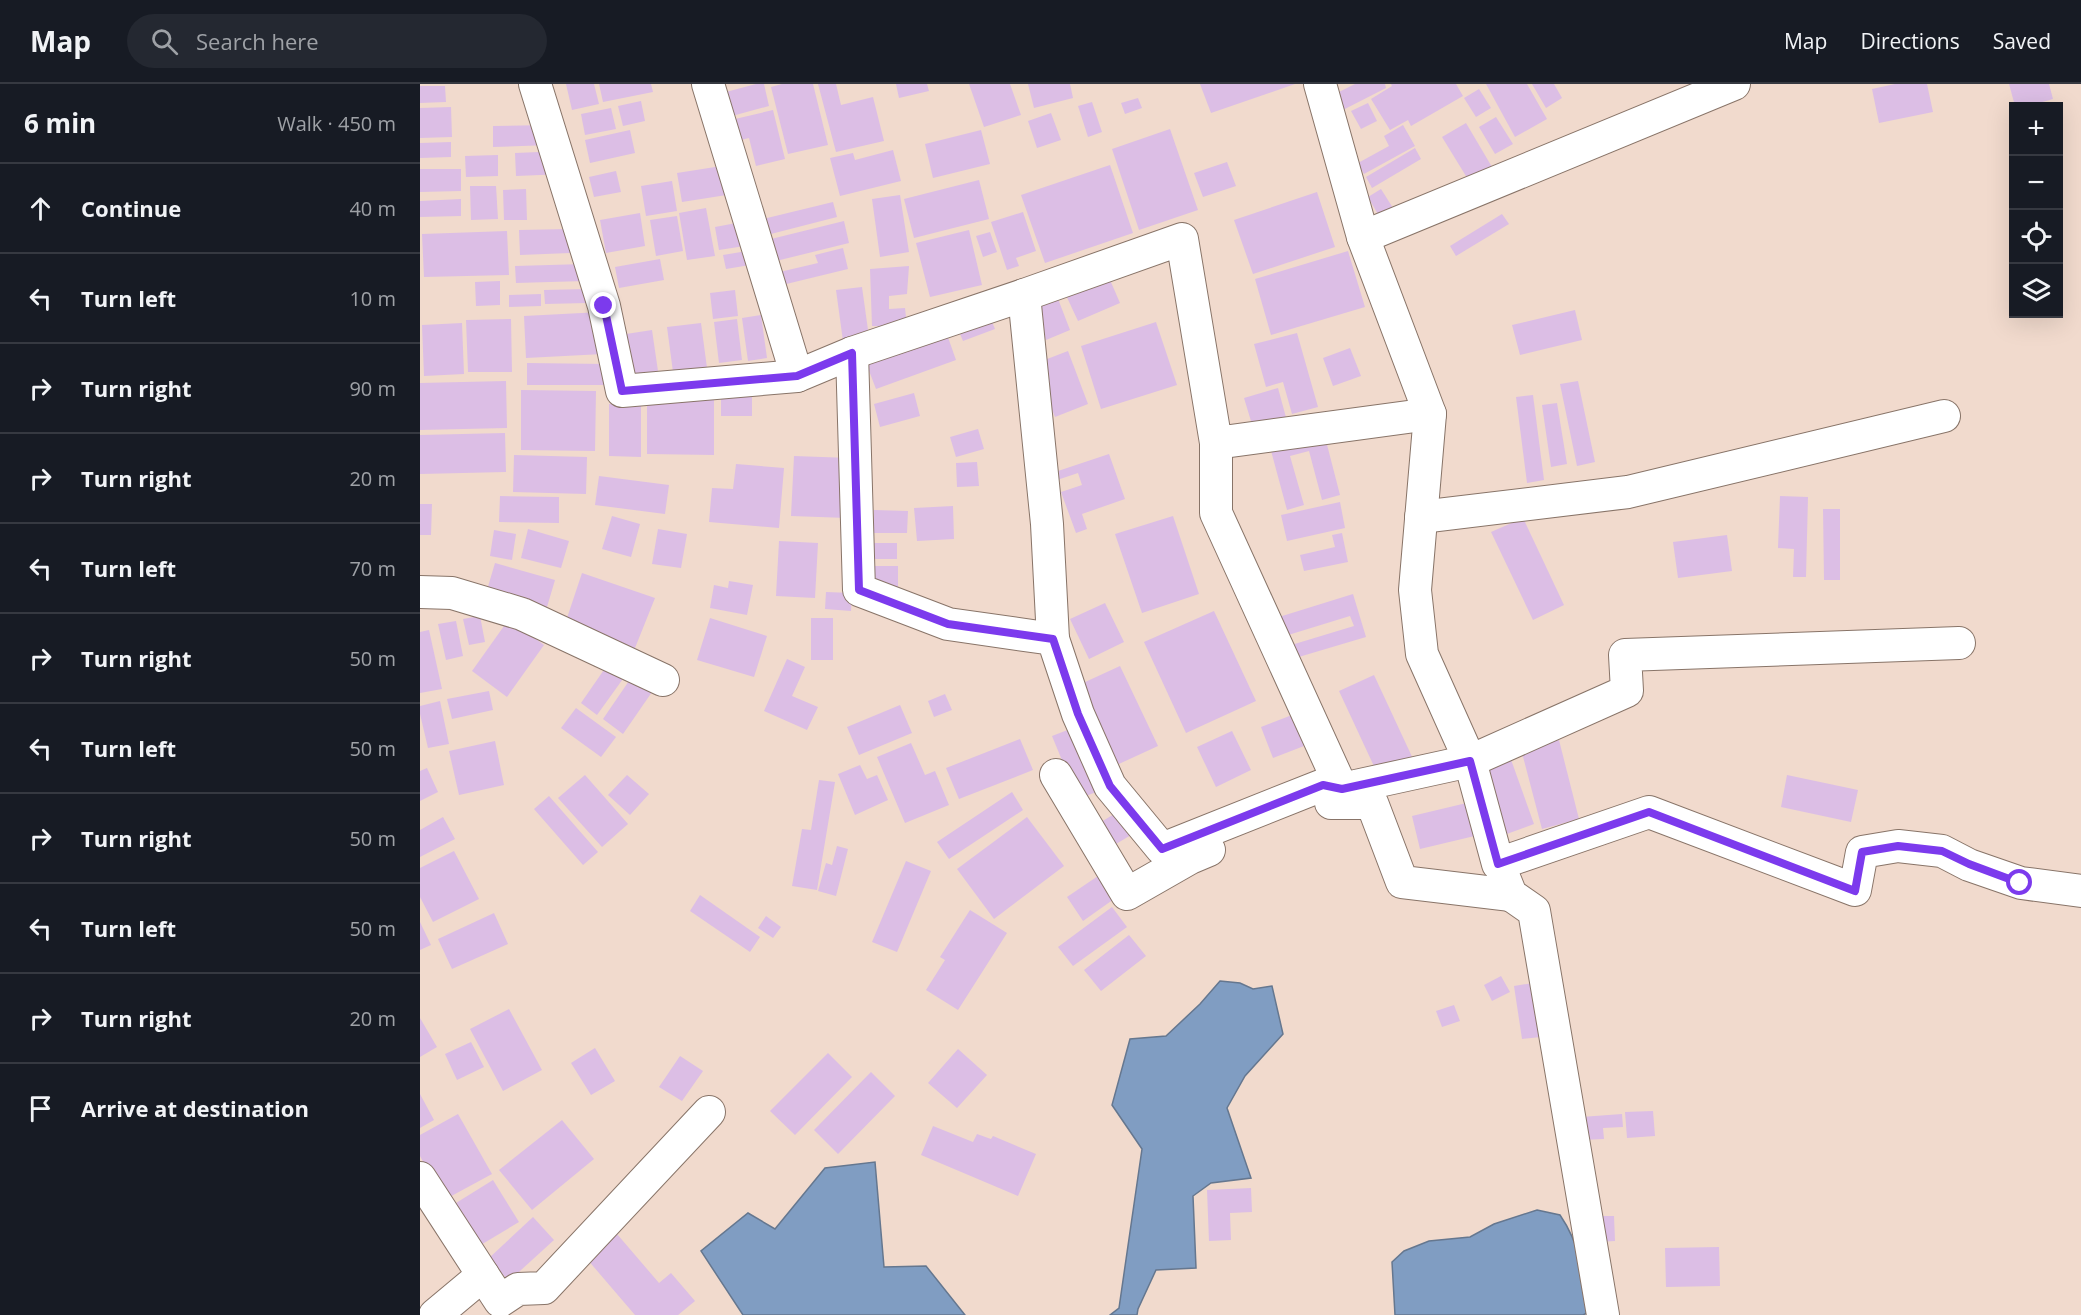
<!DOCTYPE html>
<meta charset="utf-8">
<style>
body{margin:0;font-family:"Open Sans",sans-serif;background:#242831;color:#f1f3f6}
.controls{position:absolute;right:18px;top:18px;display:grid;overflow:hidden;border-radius:0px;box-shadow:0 6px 24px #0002}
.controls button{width:54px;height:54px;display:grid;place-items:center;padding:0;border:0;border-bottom:2px solid #363941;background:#171b24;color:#f1f3f6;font:30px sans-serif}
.stop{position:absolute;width:18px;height:18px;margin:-14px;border:4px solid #7c3aed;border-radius:50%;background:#fff}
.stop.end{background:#7c3aed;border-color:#fff;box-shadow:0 2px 6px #0008}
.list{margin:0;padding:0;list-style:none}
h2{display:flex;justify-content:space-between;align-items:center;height:78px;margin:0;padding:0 24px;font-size:26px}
h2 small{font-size:20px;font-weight:400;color:#9ea1a6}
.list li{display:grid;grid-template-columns:39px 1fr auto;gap:18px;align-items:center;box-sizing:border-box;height:90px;padding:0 24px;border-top:2px solid #363941}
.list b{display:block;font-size:22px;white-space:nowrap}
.list em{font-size:20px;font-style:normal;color:#9ea1a6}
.icon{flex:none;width:33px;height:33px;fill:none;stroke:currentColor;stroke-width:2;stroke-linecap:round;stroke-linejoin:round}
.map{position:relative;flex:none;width:1661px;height:1231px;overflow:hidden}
header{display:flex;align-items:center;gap:36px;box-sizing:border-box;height:84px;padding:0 30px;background:#171b24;border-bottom:2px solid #363941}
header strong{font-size:28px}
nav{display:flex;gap:33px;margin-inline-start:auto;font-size:21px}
.search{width:420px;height:54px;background:#242831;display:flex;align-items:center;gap:15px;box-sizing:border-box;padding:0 21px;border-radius:33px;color:#9ea1a6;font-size:22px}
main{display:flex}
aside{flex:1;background:#171b24}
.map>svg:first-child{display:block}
.water{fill:#809dc2;stroke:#65778f;stroke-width:1.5}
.building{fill:#dcbee5}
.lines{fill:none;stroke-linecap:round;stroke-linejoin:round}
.minor-casing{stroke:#887468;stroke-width:34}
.minor{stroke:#fff;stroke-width:32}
.route{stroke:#7c3aed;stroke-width:8}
</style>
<header>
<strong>Map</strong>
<div class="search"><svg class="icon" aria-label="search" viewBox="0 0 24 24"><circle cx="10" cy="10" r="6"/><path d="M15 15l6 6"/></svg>Search here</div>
<nav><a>Map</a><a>Directions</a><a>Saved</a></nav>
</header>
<main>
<aside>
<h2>6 min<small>Walk · 450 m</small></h2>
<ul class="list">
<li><svg class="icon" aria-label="ahead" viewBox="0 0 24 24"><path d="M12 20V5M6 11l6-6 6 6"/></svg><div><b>Continue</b></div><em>40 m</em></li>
<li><svg class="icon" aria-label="left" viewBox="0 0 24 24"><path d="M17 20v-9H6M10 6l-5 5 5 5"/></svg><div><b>Turn left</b></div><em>10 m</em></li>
<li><svg class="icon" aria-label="right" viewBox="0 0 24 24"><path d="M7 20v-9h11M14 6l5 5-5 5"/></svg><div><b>Turn right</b></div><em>90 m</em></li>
<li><svg class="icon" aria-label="right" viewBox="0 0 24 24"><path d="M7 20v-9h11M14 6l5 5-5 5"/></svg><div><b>Turn right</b></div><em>20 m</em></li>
<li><svg class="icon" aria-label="left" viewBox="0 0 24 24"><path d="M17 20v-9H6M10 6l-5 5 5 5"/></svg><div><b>Turn left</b></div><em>70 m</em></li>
<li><svg class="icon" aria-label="right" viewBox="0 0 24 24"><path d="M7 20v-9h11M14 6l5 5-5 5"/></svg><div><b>Turn right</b></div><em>50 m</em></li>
<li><svg class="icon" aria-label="left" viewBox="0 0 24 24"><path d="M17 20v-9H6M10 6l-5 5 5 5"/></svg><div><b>Turn left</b></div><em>50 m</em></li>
<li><svg class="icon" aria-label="right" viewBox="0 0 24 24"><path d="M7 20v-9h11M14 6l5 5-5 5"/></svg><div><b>Turn right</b></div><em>50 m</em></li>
<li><svg class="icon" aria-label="left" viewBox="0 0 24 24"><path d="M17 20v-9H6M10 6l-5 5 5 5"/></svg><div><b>Turn left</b></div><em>50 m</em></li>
<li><svg class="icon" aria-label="right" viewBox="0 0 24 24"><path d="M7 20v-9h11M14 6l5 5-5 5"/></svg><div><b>Turn right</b></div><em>20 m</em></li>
<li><svg class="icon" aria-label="arrive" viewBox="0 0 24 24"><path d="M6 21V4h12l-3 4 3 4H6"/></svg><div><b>Arrive at destination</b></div></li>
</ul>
</aside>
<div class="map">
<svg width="1661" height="1231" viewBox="0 0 1661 1231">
<rect width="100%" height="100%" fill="#f1dacd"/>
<g class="water">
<path d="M800 897 820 899 833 905 852 902 863 950 825 992 807 1024 831 1094 791 1099 773 1112 776 1184 736 1186 718 1225 717 1231H690L699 1224 722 1065 692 1021 710 955 746 952 780 920Z"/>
<path d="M455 1078 464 1183 506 1182 545 1231H323L281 1167 328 1129 355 1145 405 1084Z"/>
<path d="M1117 1126 1140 1131C1160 1160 1165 1193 1169 1228L1163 1231H975L972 1178 984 1167 1009 1157 1050 1153 1074 1140Z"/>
</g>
<g class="building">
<path d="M146 0H174L179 20 152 26Z"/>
<path d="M179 0H231L233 8 183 18Z"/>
<path d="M336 0H344L349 22 312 32 306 8Z"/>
<path d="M362 0H393L408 61 368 70 351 3Z"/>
<path d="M398 0H416L421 21 453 13 464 57 416 68Z"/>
<path d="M476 0H507L509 7 479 14Z"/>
<path d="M549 0H590L601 31 564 43Z"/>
<path d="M608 0H650L653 14 614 24Z"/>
<path d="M780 0H875L791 29Z"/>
<path d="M935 0H965L966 4 917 29 909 13Z"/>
<path d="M971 0H1036L1043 12 991 42 988 36 970 46 951 15 972 2Z"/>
<path d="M1066 0H1107L1127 35 1095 53Z"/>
<path d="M1112 0H1134L1142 14 1126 24Z"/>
<path d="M1475 0H1507L1513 28 1459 39 1452 5Z"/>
<path d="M1589 0H1629L1633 15 1608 22H1595Z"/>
<path d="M0 2H25L26 18 0 19Z"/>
<path d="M1059 5 1071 24 1056 33 1044 14Z"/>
<path d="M718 14 722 24 705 30 701 19Z"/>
<path d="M221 17 225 37 203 42 198 22Z"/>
<path d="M672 18 682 48 668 53 658 22Z"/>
<path d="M948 19 957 37 941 45 931 27Z"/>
<path d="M31 23 32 53 0 54V24Z"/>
<path d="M191 24 196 45 165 51 161 30Z"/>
<path d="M353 26 365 75 336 82 329 54 321 56 315 35Z"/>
<path d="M631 29 641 56 617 64 608 37Z"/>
<path d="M1076 33 1093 60 1075 70 1059 43Z"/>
<path d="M1046 39 1072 83 1049 97 1022 53Z"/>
<path d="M129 41 130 61 73 63V42Z"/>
<path d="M983 41 995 62 944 90 938 79 969 62 964 52Z"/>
<path d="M750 45 778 126 719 146 692 65Z"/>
<path d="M210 46 215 69 170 79 165 56Z"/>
<path d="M561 46 570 80 513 94 505 60Z"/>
<path d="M31 58V73L0 74V59Z"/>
<path d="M995 64 1001 75 952 104 946 93Z"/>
<path d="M473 66 481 97 420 112 410 74 433 69 435 76Z"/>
<path d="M144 67 145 90 96 92 95 69Z"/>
<path d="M78 71V92L46 93 45 72Z"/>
<path d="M807 78 816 102 783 113 774 89Z"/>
<path d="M308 81 313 110 262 118 257 89Z"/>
<path d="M690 81 713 149 625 179 601 111Z"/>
<path d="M0 85H41V107L0 108Z"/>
<path d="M196 87 201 108 174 113 169 93Z"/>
<path d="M559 96 569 135 494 154 484 115Z"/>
<path d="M252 97 257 127 226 132 221 102Z"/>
<path d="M50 102H76L78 135 51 136Z"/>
<path d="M106 105 107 136H84L83 106Z"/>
<path d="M961 105 973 124 959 132 948 113Z"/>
<path d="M897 108 915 163 833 190 814 136Z"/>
<path d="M480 111 489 168 460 173 452 115Z"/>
<path d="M41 115V132L0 133V117Z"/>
<path d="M413 118 417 133 343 152 339 136Z"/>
<path d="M286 124 295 172 267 176 259 129Z"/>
<path d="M603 128 616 167 596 174 599 182 587 186 571 138Z"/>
<path d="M220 129 225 162 186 169 180 136Z"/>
<path d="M1082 130 1089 140 1036 172 1030 162Z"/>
<path d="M257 132 263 167 236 172 230 136Z"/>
<path d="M327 137 331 161 299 166 295 143Z"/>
<path d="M424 137 429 159 352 178 347 156Z"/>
<path d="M149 145 150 169 100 171 99 146Z"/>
<path d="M549 146 562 201 510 213 496 159Z"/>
<path d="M87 147 89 191 4 193 2 150Z"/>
<path d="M570 148 577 168 563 173 556 152Z"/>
<path d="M423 164 428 185 354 203 351 190 398 179 395 171Z"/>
<path d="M333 166 336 180 306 185 303 171Z"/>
<path d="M928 167 945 223 851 251 835 195Z"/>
<path d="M240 175 244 196 199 204 195 183Z"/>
<path d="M164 180 165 197 96 199 95 182Z"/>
<path d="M489 182 487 210 469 212V225L485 224 487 243 452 242 450 185Z"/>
<path d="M687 189 700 219 658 237 644 207Z"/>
<path d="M80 197V221L56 222 55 198Z"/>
<path d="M442 203 449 253 423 257 416 206Z"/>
<path d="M166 205 167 219 125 220 124 206Z"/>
<path d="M315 206 318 232 293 235 290 209Z"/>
<path d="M635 207 650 246 626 256 611 215Z"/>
<path d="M121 210V222L89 223V211Z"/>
<path d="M567 226 575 245 543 257 535 238Z"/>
<path d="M1155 226 1162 256 1100 271 1092 241Z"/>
<path d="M181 228 183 270 106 274 104 232Z"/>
<path d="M341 231 347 274 328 277 322 234Z"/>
<path d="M91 235 92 288H48L46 236Z"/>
<path d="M317 235 322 276 299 279 294 238Z"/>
<path d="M736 238 757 301 681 325 661 262Z"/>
<path d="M42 239 44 290 4 292 2 241Z"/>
<path d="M281 239 287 284 253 288 247 243Z"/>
<path d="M524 242 536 276 456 305 443 271Z"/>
<path d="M232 246 239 294 212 297 206 250Z"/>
<path d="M877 249 898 323 872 330 863 298 846 303 834 260Z"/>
<path d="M930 264 941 292 913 302 903 274Z"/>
<path d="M648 267 668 320 635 333 614 280Z"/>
<path d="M107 279 187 280V301H107Z"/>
<path d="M86 297 87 344 0 346V299Z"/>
<path d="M1158 297 1175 378 1157 382 1140 300Z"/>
<rect x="301" y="304" width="31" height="28"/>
<path d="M858 304 867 337 834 347 824 314Z"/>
<path d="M101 306 176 307 175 367 101 366Z"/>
<path d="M494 309 500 332 460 343 454 320Z"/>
<path d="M1113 311 1124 396 1107 399 1096 313Z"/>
<path d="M227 315 294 316V371L227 370Z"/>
<path d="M1137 319 1147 380 1131 383 1122 321Z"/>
<path d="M189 320H221V373L189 372Z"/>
<path d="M558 345 564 365 536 373 530 353Z"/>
<path d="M85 349 86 388 0 390V351Z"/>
<path d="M904 349 920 411 902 416 889 367 870 372 884 421 867 426 850 363Z"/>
<path d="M689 370 705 415 662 430 667 445 656 449 641 408 662 401 658 389 637 396 635 388Z"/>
<path d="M94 371 167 373 166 410 93 408Z"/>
<path d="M374 372 430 374 427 434 371 432Z"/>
<path d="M557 378 559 402 537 403 536 379Z"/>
<path d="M316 380 364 384 359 444 289 438 292 404 313 405Z"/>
<path d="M179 392 249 401 245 430 175 421Z"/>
<path d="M80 412 139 413V439L79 438Z"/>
<path d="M1360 412 1388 413 1386 493H1373L1374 465 1358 464Z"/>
<path d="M920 418 925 444 867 457 861 431Z"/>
<path d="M0 420H12L11 451H0Z"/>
<path d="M533 422 534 455 497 457 494 424Z"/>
<path d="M1403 425H1420V496H1404Z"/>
<path d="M454 426 488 427 487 449H454Z"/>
<path d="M192 432 220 440 211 473 182 465Z"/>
<path d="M753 432 779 510 722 529 695 450Z"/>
<path d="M1103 434 1144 521 1113 536 1071 448Z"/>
<path d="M108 445 149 457 141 484 101 474Z"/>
<path d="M238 445 267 450 261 484 232 480Z"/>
<path d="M74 446 96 450 92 476 70 472Z"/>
<path d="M922 449 928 478 884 487 880 471 915 463 912 451Z"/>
<path d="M1307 451 1312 487 1258 494 1253 458Z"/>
<path d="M359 457 398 459 395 514 356 512Z"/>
<rect x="451" y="459" width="26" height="16"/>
<path d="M75 479 135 496 127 523 67 506Z"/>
<path d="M454 482H478V506H455Z"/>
<path d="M162 489 235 514 213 569 147 534Z"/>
<path d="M309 497 333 501 327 531 290 524 294 501 308 504Z"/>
<path d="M406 508 432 509 431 527 405 525Z"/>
<path d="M933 510 946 553 872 575 868 562 934 542 930 532 865 552 859 533Z"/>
<path d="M685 519 704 558 669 575 650 535Z"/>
<path d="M794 527 836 617 766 649 724 558Z"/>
<path d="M60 532 65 558 49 561 43 535Z"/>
<path d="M290 534 347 552 334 593 277 576Z"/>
<rect x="391" y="534" width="22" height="42"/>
<path d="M89 535 124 561 87 613 52 587Z"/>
<path d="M36 537 43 572 26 576 18 540Z"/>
<path d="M9 546 22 605 0 609V548Z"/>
<path d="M367 575 385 583 372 612 398 623 387 646 344 627Z"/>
<path d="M188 580 205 592 177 631 161 619Z"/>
<path d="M700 582 738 662 688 685 658 621 671 615 663 599Z"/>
<path d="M954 591 994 677 959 693 919 607Z"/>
<path d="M211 594 232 608 203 650 183 635Z"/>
<path d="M69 607 73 626 32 635 27 615Z"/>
<path d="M525 610 532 626 514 633 508 617Z"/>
<path d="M20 617 29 660 8 664 0 630V622Z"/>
<path d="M480 621 492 649 439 671 427 643Z"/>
<path d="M156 624 196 653 181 673 141 644Z"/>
<path d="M872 631 884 662 853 674 841 643Z"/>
<path d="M658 642 684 705 658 715 632 652Z"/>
<path d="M812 647 831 686 796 703 777 663Z"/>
<path d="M600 655 613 686 539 715 526 684Z"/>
<path d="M1139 656 1159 735 1122 745 1101 665Z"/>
<path d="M75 657 84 701 39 711 29 667Z"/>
<path d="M491 659 505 691 515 687 529 721 485 739 457 673Z"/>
<path d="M1089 670 1114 740 1084 751 1058 681Z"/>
<path d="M440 681 447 695 457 691 468 716 435 731 418 690Z"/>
<path d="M7 684 18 708 0 717V687Z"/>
<path d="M165 691 208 740 182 763 138 714Z"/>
<path d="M207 691 229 710 210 731 188 711Z"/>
<path d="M1367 691 1438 706 1431 738 1361 723Z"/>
<path d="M399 696 415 698 397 806 372 802 382 745 391 746Z"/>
<path d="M592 708 603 726 529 775 517 758Z"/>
<path d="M129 712 178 768 163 781 114 725Z"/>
<path d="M1055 717 1063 750 1000 765 992 732Z"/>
<path d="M701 726 716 748 696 760 681 738Z"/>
<path d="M23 733 35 755 0 773V746Z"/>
<path d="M607 733 644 782 574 835 537 785Z"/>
<path d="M417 762 428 765 416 812 398 807 406 779 412 781Z"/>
<path d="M34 767 59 815 13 838 0 813V784Z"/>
<path d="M486 777 511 787 477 868 452 858Z"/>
<path d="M678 792 694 815 663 837 647 813Z"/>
<path d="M280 811 340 853 330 868 270 827Z"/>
<path d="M692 823 707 843 653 882 638 863Z"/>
<path d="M550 826 587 849 538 926 506 906 525 876 520 873Z"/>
<path d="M74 829 88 860 32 885 18 855Z"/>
<path d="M346 832 361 843 353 854 338 844Z"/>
<path d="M0 838 11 861 0 866Z"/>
<path d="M709 851 726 872 681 907 664 886Z"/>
<path d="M1081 892 1090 908 1072 917 1064 901Z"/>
<path d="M1113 899 1121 953 1102 955 1094 902Z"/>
<path d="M1034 921 1040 937 1022 943 1016 927Z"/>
<path d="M89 925 122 986 83 1007 50 945Z"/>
<path d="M0 934 17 963 0 973Z"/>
<path d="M51 958 64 983 37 996 25 970Z"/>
<path d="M175 964 195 997 171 1011 151 979Z"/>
<path d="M538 965 567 991 537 1024 508 999Z"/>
<path d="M408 969 432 993 375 1051 350 1027Z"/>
<path d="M260 972 283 987 262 1017 239 1003Z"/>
<path d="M451 988 475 1012 418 1070 394 1046Z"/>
<path d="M0 1010 14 1036 0 1044Z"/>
<path d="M1233 1027 1235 1052 1207 1054 1205 1028Z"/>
<path d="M38 1030 72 1090 24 1116 0 1072V1051Z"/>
<path d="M1202 1030 1203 1043 1183 1044 1184 1055 1162 1056 1161 1033Z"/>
<path d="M142 1036 174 1075 112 1126 79 1086Z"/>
<path d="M513 1042 553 1058 557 1050 571 1055 573 1052 616 1070 598 1112 501 1071Z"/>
<path d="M73 1096 99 1138 54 1165 28 1124Z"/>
<path d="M831 1104 832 1128 810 1129 811 1156 789 1157 787 1106Z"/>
<path d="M1176 1132H1194L1195 1157 1177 1158Z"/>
<path d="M113 1133 134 1156 89 1197 68 1175Z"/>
<path d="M197 1150 239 1199 251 1189 275 1217 258 1231H215L167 1175Z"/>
<path d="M1299 1163 1300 1202 1246 1203 1245 1164Z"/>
</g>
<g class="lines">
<g class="minor-casing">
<g id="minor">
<path d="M115 0 184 222 202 307 377 292"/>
<path d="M288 0 377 292 432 269 604 211 762 155 796 359 1010 330"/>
<path d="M900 0 943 153 1010 330 995 506 1002 570 1050 677 1078 780 1229 728 1435 806 1442 768 1478 762 1522 767 1549 781 1601 799 1661 807"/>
<path d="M943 153 1314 0"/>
<path d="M604 211 627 440 633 555"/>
<path d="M432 269 439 506 528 540 633 555 658 630 690 702 742 765 903 701 922 705 1050 677 1207 607 1205 571 1539 559"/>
<path d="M796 359V429L922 705"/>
<path d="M1001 433 1208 408 1524 332"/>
<path d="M0 508 32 509 102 530 243 596"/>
<path d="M636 691 707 810 770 774 789 766"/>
<path d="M911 719H952L982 798 1091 811"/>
<path d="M1083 791 1091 811 1114 827 1183 1231"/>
<path d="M0 1094 63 1191 15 1231"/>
<path d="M63 1191 80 1217 98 1205 124 1204 289 1028"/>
</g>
</g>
<use href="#minor" class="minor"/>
</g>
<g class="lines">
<path class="route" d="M184 222 202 307 377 292 432 269 439 506 528 540 633 555 658 630 690 702 742 765 903 701 922 705 1050 677 1078 780 1229 728 1435 807 1442 768 1478 762 1522 767 1549 780 1600 799"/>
</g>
</svg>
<div class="controls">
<button>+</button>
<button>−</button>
<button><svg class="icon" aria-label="locate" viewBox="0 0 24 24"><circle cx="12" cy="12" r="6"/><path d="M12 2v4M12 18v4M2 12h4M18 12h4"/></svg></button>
<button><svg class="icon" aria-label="layers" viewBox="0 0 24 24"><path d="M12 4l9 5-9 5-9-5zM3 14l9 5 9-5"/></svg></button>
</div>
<div class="stop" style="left:1600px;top:799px"></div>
<div class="stop end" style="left:184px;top:222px"></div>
</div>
</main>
